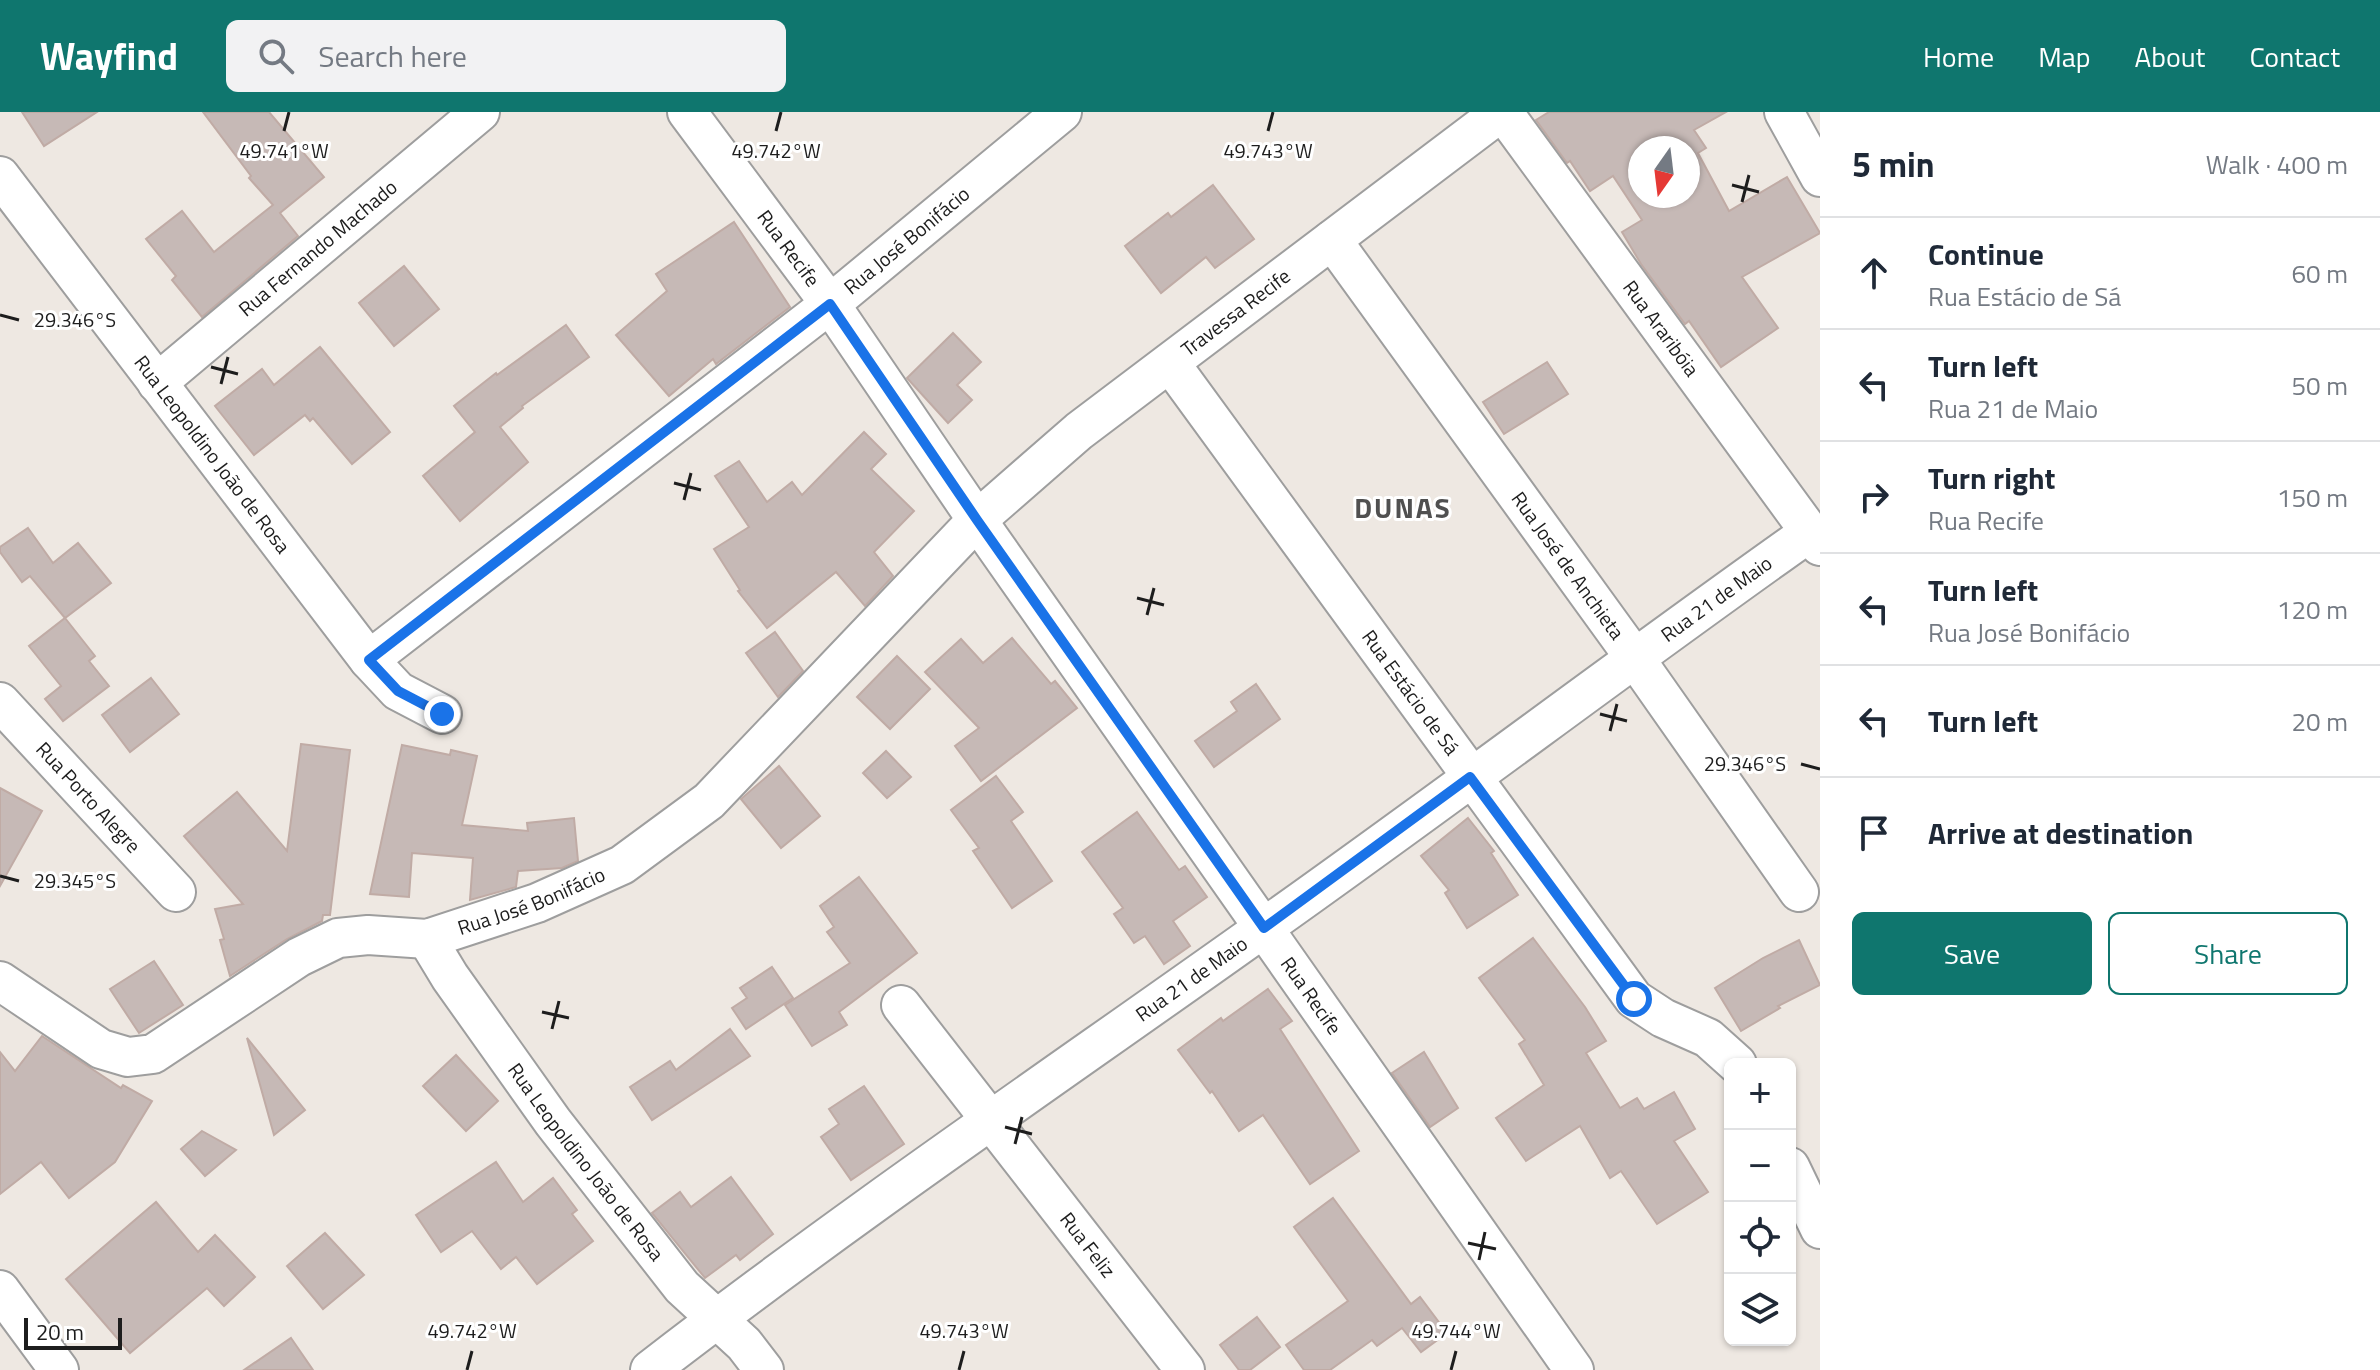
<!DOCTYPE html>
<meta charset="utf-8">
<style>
body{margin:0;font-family:"Titillium Web",sans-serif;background:#f2f2f3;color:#1f2937}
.controls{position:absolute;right:24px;bottom:24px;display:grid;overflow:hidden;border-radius:12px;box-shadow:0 2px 6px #0004}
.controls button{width:72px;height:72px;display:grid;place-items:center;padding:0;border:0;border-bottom:2px solid #e0e1e3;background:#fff;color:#1f2937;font:40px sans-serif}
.compass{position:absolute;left:1628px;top:24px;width:72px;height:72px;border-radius:50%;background:#fff;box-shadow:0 2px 6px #0004;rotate:194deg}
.scale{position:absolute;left:24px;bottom:20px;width:98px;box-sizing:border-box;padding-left:8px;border:4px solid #1d1d1d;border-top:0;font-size:22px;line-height:28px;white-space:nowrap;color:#1d1d1d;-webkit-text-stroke:6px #fff;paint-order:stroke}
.stop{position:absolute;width:24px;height:24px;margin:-18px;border:6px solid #1a73e8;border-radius:50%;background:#fff}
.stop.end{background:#1a73e8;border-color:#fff;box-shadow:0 2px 8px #0008}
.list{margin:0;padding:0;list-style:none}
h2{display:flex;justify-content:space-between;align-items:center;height:104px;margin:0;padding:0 32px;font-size:34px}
h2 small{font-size:26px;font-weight:400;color:#747a83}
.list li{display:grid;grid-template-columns:52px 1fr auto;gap:24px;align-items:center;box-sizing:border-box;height:112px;padding:0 32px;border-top:2px solid #e0e1e3}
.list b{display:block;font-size:30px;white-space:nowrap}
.list p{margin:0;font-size:26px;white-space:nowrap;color:#747a83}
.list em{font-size:26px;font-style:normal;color:#747a83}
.actions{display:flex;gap:16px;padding:24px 32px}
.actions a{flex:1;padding:18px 0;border:2px solid #0f766e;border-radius:12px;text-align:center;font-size:28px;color:#0f766e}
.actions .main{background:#0f766e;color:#fff}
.icon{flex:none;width:44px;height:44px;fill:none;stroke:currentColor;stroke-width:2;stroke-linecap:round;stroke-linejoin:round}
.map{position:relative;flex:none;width:1820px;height:1258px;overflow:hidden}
header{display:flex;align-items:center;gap:48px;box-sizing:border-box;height:112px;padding:0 40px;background:#0f766e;color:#fff}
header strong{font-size:38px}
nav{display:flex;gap:44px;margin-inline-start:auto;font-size:28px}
.search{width:560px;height:72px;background:#f2f2f3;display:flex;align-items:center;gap:20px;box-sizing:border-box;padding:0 28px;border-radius:12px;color:#747a83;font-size:30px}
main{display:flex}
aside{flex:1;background:#fff}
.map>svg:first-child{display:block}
.building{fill:#c6b9b6;stroke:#c0aba5;stroke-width:2;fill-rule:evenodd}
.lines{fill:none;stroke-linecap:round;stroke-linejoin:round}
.street-casing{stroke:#9e9e9e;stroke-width:42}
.street{stroke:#fff;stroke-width:38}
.route{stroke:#1a73e8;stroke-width:10}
.ticks{fill:none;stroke:#1d1d1d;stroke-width:3}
.labels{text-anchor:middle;stroke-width:6;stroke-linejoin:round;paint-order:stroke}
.street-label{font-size:20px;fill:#1d1d1d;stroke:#fff}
.district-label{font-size:28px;font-weight:bold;letter-spacing:2px;fill:#505050;stroke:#fff}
.ticks-label{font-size:20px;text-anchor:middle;fill:#1d1d1d;stroke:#fff;stroke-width:6;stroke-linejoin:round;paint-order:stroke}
</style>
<header>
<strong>Wayfind</strong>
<div class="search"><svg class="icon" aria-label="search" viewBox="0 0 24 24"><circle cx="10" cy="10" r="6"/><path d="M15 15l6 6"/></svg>Search here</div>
<nav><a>Home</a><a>Map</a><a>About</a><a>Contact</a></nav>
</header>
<main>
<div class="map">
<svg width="1820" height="1258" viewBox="0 0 1820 1258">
<rect width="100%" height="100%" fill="#eee8e2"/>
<g class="building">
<path d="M22 0H97L44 34Z"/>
<path d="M203 0H269L324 65 280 101 298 124 202 205 172 168 176 164 146 127 182 99 214 140 273 93 249 66 251 64Z"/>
<path d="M1549 0H1726L1694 18 1706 36 1698 41 1729 99 1787 65 1820 121 1742 165 1778 216 1721 255 1689 209 1685 212 1641 152 1622 120 1642 108 1613 64 1590 79 1570 49 1567 51 1536 8ZM1640 36H1688V84H1640Z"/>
<path d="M1213 73 1254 127 1215 156 1206 145 1161 181 1125 134 1168 101 1171 105Z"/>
<path d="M734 110 790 195 716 252 713 247 669 284 616 223 667 179 656 162Z"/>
<path d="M404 154 439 197 394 234 359 191Z"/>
<path d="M566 213 589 245 522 294 523 296 500 315 528 350 460 409 423 364 475 320 454 294 496 261 497 263Z"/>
<path d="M953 221 981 250 957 273 972 288 948 311 907 266Z"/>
<path d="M320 235 390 320 352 352 313 306 310 309 305 303 254 343 215 294 262 257 274 273Z"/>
<path d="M1547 250 1568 282 1504 322 1483 290Z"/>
<path d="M864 320 886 342 871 357 914 399 874 440 893 464 865 494 836 460 767 516 738 479 740 478 714 437 749 415 715 364 739 349 767 390 792 370 802 383Z"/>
<path d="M28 416 53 451 78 431 111 471 65 506 30 464 22 470 0 440V435Z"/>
<path d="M65 506 95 544 89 549 109 574 63 609 45 587 61 574 29 534Z"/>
<path d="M775 520 803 559 778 585 746 541Z"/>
<path d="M1012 526 1051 572 1055 569 1077 596 981 669 955 634 979 616 925 560 961 527 983 551Z"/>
<path d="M897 544 930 577 890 617 857 585Z"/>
<path d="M151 566 179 602 130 640 102 603Z"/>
<path d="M1256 572 1280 607 1214 655 1195 629 1237 599 1231 590Z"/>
<path d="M301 632 350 638 330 803H323L322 809 287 827 230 864 220 828 224 827 215 797 243 792 184 724 237 680 287 739Z"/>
<path d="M402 633 450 643 451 638 477 644 462 713 528 719 527 711 574 706 578 749 562 756 518 759 516 775 470 788 473 746 412 741 409 785 370 782Z"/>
<path d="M886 639 911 665 887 686 863 661Z"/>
<path d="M779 654 820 704 781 736 741 687Z"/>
<path d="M996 664 1023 700 1011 709 1052 769 1012 796 973 739 979 736 951 698Z"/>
<path d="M0 676 42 699 0 774Z"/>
<path d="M1137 700 1179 758 1185 754 1207 785 1173 809 1190 834 1164 852 1145 824 1134 831 1114 802 1123 796 1082 740Z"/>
<path d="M1468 706 1494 739 1491 741 1518 783 1467 816 1445 781 1449 778 1421 744Z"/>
<path d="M859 765 917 841 839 900 847 913 812 934 785 893 850 851 827 820 834 815 820 794Z"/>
<path d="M1533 826 1585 895 1606 929 1586 941 1620 996 1637 986 1644 997 1674 980 1695 1017 1674 1029 1708 1080 1657 1112 1621 1059 1610 1066 1580 1014 1526 1049 1496 1006 1544 973 1519 932 1525 928 1479 866Z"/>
<path d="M1799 828 1820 873 1778 894 1780 896 1741 919 1715 876 1763 846Z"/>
<path d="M154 849 183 893 139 921 110 877Z"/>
<path d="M772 855 793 886 746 917 732 896 747 886 740 876Z"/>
<path d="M1268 877 1292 909 1280 917 1359 1039 1310 1072 1263 1003 1239 1019 1212 979 1210 981 1178 938 1221 906 1223 909Z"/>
<path d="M730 917 750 944 652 1008 630 975 670 949 676 958Z"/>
<path d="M42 924 121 976 123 973 152 989 115 1050 69 1086 41 1050 0 1082V940L15 959Z"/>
<path d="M247 926 305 998 274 1023Z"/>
<path d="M1424 940 1458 996 1430 1015 1392 961Z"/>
<path d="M456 943 498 989 466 1019 423 974Z"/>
<path d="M864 974 904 1032 851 1068 821 1025 839 1012 829 997Z"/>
<path d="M202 1019 236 1038 205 1064 181 1037Z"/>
<path d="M496 1050 523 1090 553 1066 577 1098 572 1102 593 1129 537 1172 516 1145 501 1157 472 1119 441 1140 416 1103Z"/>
<path d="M731 1065 773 1122 740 1148 736 1143 705 1166 652 1101 680 1080 691 1095Z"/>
<path d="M1333 1086 1411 1192 1420 1185 1447 1221 1421 1240 1402 1216 1377 1234 1372 1228 1330 1258H1304L1286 1233 1348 1189 1294 1115Z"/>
<path d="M156 1090 198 1140 215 1123 255 1165 224 1194 207 1176 130 1241 66 1167Z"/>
<path d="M325 1121 364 1163 323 1197 287 1154Z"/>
<path d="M1257 1205 1280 1235 1250 1258H1239L1220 1233Z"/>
<path d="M291 1226 313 1258H244Z"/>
</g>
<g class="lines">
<g class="street-casing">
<g id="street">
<path id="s1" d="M687 0 830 192 977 408 1574 1258"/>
<path id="s2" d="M1503 0 1820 434"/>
<path d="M1784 0 1820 65"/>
<path id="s3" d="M0 64 369 548 398 579 442 602"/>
<path id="s4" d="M1332 128 1634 545 1799 780"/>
<path id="s5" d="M1170 251 1634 887 1663 906 1708 926 1737 952"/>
<path id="s6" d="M157 271 480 0"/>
<path id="s7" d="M369 548 830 192 1062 0"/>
<path id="s8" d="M0 590 176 780"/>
<path id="s9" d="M427 827 450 865 553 1010 682 1175 744 1232 764 1258"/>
<path id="s10" d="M0 869 101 937 128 945 153 942 299 845 338 826 368 823 427 827 537 791 622 753 709 689 977 408 1079 319 1501 0"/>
<path id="s11" d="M901 893 1185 1258"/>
<path d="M1790 1055 1820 1117"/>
<path d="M0 1178 59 1258"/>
<path id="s12" d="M650 1258C849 1104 1057 963 1262 817 1446 687 1626 550 1810 420"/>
</g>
</g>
<use href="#street" class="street"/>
</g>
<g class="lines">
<path class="route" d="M442 602 398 579 369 548 830 192 977 408 1264 816 1470 665 1634 887"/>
</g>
<path class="ticks" d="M284 19 289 0M776 19 781 0M1268 19 1273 0M1732 73 1759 80M1742 90 1749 63M0 203 19 208M211 255 238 262M221 272 228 245M674 371 701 378M684 388 691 361M1137 486 1164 493M1147 503 1154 476M1600 602 1627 609M1610 619 1617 592M1801 652 1820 657M0 764 19 769M542 900 569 906M552 917 559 889M1005 1015 1032 1022M1015 1032 1022 1005M1468 1131 1496 1137M1479 1148 1485 1120M467 1258 472 1239M959 1258 964 1239M1451 1258 1456 1239"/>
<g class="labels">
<g class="street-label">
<text dy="7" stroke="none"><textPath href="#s7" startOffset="682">Rua José Bonifácio</textPath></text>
<text dy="7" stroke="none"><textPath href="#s6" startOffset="210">Rua Fernando Machado</textPath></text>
<text dy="7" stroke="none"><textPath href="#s1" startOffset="170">Rua Recife</textPath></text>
<text dy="7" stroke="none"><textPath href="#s10" startOffset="1520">Travessa Recife</textPath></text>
<text dy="7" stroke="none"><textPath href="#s2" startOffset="268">Rua Araribóia</textPath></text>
<text dy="7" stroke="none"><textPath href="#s3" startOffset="350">Rua Leopoldino João de Rosa</textPath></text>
<text dy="7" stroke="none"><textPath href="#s4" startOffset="402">Rua José de Anchieta</textPath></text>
<text dy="7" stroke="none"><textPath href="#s12" startOffset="1316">Rua 21 de Maio</textPath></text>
<text dy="7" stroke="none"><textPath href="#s5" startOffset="408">Rua Estácio de Sá</textPath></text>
<text dy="7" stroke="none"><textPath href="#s8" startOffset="130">Rua Porto Alegre</textPath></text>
<text dy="7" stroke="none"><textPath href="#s10" startOffset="594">Rua José Bonifácio</textPath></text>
<text dy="7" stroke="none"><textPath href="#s12" startOffset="668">Rua 21 de Maio</textPath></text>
<text dy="7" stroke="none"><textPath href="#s1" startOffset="1082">Rua Recife</textPath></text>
<text dy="7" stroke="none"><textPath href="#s9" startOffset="274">Rua Leopoldino João de Rosa</textPath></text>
<text dy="7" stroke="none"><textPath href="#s11" startOffset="304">Rua Feliz</textPath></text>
</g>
<g class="district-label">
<text x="1403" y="406">DUNAS</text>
</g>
</g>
<g class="ticks-label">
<text x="284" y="46">49.741°W</text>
<text x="776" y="46">49.742°W</text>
<text x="1268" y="46">49.743°W</text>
<text x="75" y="215">29.346°S</text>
<text x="1745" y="659">29.346°S</text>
<text x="75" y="776">29.345°S</text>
<text x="472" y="1226">49.742°W</text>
<text x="964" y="1226">49.743°W</text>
<text x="1456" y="1226">49.744°W</text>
</g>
</svg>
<div class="controls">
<button>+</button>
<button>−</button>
<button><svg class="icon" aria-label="locate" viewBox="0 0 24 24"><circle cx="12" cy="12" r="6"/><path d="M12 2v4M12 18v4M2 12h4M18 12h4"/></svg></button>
<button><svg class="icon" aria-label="layers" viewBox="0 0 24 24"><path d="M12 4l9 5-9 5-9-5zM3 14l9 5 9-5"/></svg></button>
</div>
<svg class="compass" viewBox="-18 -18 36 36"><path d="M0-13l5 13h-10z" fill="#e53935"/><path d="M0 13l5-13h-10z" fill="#747a83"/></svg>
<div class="scale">20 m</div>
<div class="stop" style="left:1634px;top:887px"></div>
<div class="stop end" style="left:442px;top:602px"></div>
</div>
<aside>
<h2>5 min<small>Walk · 400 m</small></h2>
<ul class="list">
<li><svg class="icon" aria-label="ahead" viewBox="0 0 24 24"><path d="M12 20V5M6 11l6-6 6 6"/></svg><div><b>Continue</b><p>Rua Estácio de Sá</p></div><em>60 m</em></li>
<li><svg class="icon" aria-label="left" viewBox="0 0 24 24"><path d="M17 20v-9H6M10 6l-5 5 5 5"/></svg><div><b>Turn left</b><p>Rua 21 de Maio</p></div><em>50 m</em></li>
<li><svg class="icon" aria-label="right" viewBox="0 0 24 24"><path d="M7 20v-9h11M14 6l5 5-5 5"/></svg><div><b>Turn right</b><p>Rua Recife</p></div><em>150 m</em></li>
<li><svg class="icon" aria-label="left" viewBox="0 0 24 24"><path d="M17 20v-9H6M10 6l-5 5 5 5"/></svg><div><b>Turn left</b><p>Rua José Bonifácio</p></div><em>120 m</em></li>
<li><svg class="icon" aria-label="left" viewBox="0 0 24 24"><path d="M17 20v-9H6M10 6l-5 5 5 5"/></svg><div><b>Turn left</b></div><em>20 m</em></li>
<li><svg class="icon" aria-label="arrive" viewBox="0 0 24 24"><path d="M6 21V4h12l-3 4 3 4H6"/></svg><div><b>Arrive at destination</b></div></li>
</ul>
<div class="actions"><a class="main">Save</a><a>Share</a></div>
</aside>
</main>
